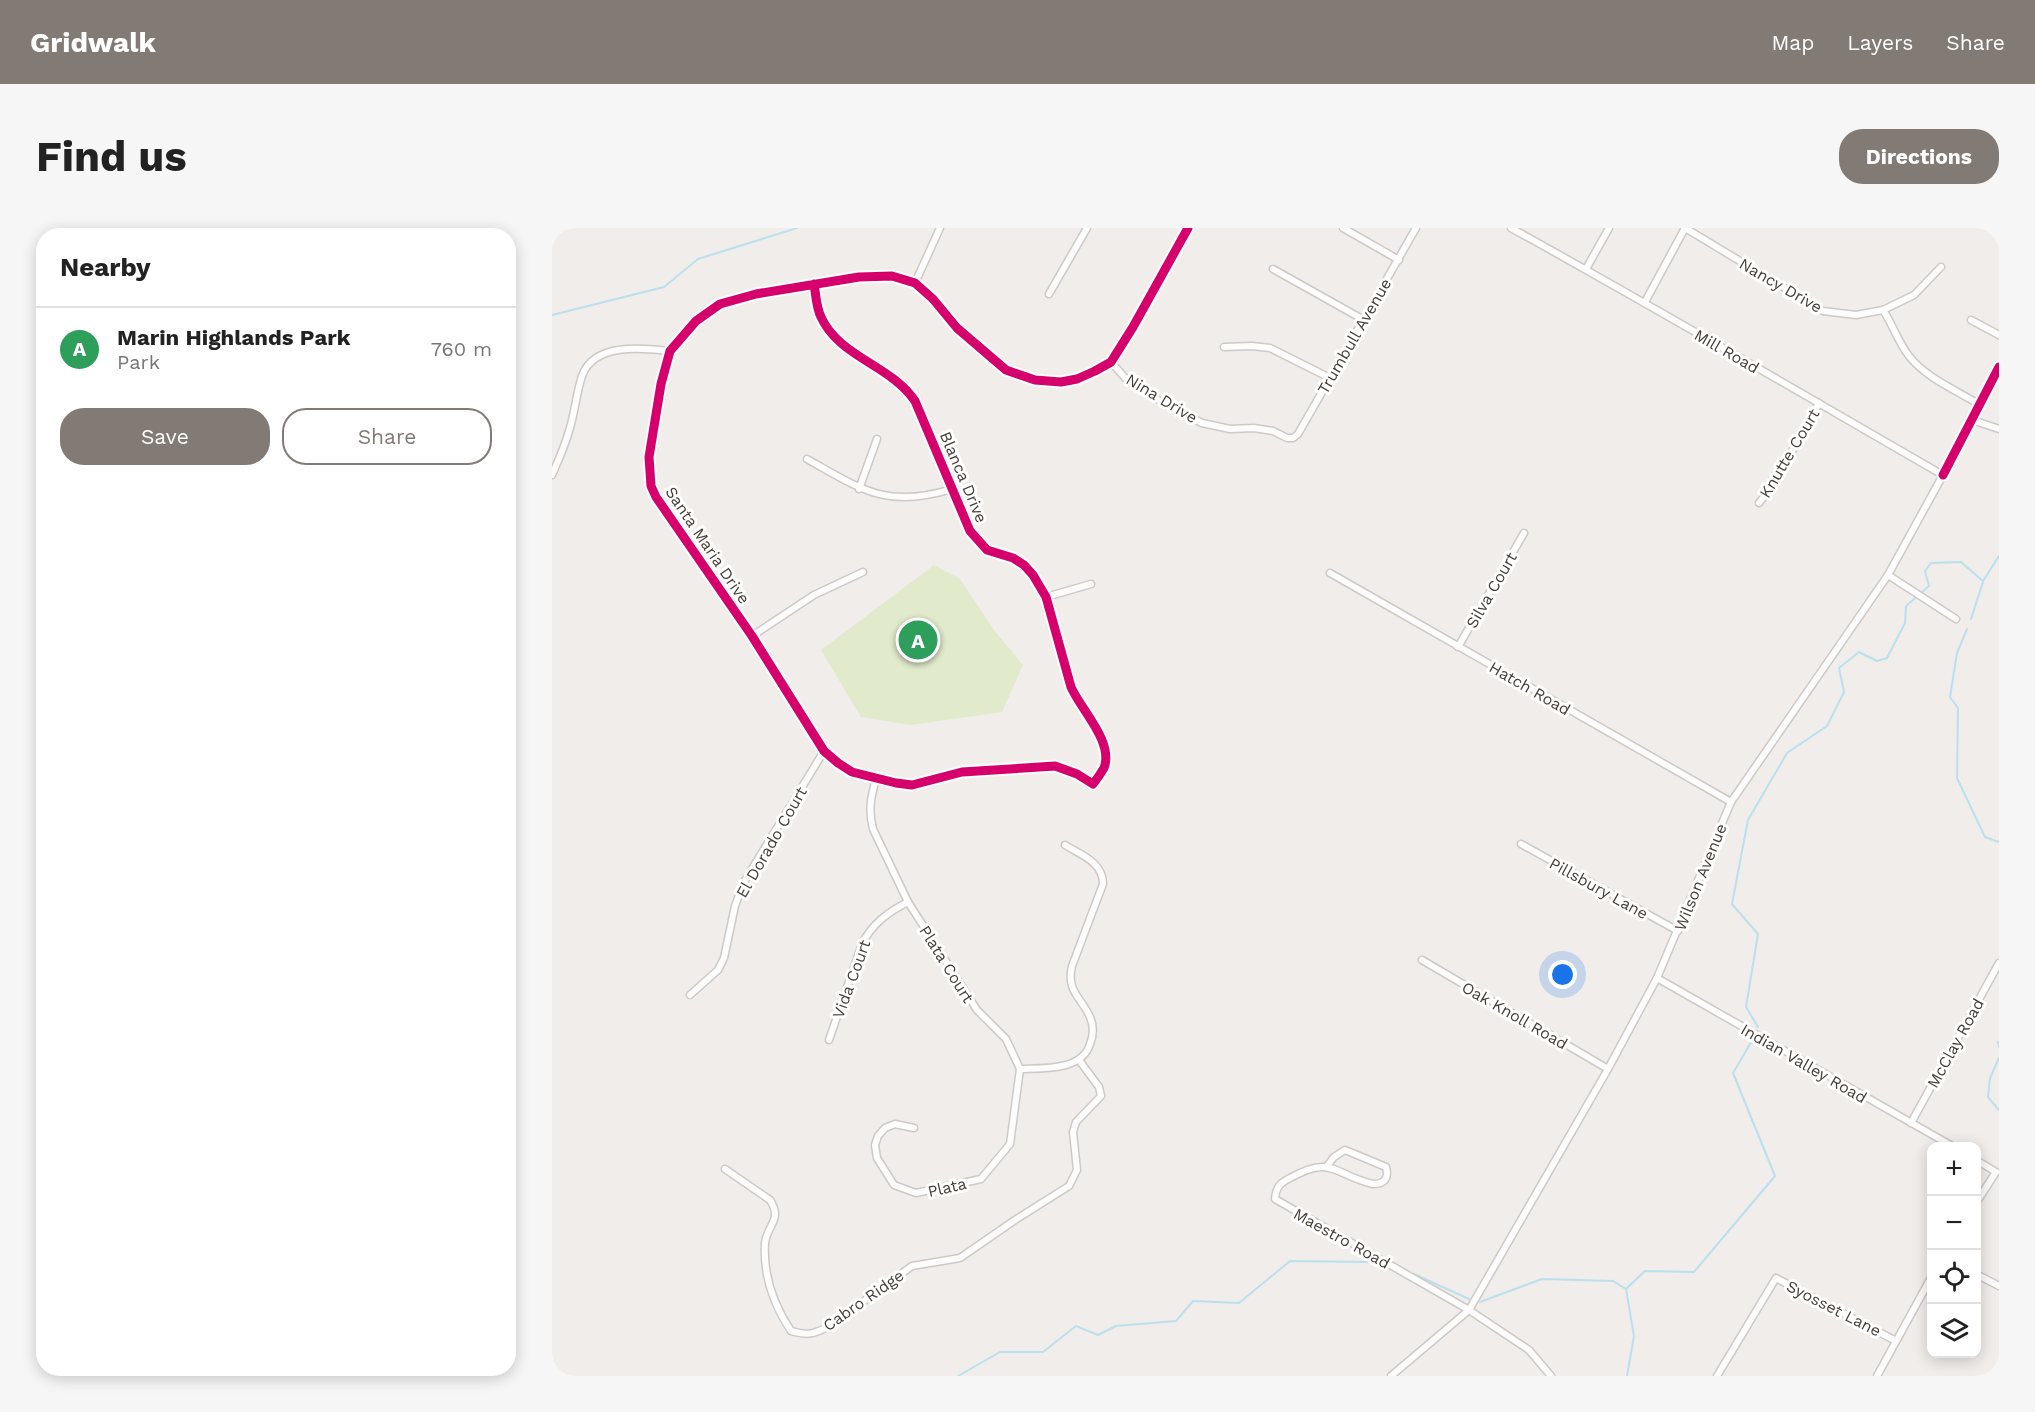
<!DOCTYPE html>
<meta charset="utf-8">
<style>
body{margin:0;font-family:"Work Sans",sans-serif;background:#f6f6f6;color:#222}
.controls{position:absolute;right:18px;bottom:18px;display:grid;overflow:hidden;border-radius:12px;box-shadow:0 3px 15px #0003}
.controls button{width:54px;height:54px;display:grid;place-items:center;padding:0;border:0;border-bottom:2px solid #e0e0e0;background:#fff;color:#222;font:30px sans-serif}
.you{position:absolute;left:1011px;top:747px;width:21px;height:21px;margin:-15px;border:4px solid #fff;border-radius:50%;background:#1a73e8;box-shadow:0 0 0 9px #1a73e833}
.badge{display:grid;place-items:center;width:39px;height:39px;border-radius:50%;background:#827b75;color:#fff;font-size:20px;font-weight:700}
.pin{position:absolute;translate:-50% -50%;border:3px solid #fff;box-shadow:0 2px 6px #0006}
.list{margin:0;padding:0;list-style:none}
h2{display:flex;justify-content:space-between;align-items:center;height:78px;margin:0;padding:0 24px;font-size:26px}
h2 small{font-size:20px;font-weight:400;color:#767676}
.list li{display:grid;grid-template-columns:39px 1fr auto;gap:18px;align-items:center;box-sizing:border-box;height:84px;padding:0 24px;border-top:2px solid #e0e0e0}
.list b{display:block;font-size:22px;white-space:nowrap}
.list p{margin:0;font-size:20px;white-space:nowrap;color:#767676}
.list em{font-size:20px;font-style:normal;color:#767676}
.actions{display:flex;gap:12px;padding:18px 24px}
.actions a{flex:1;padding:14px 0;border:2px solid #827b75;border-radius:24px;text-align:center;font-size:21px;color:#827b75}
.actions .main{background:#827b75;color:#fff}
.icon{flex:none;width:33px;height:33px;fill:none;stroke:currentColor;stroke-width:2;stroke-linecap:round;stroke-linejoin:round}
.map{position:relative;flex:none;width:1447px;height:1148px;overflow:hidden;border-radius:24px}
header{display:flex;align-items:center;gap:36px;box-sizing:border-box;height:84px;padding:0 30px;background:#827b75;color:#fff}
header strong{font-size:28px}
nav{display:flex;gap:33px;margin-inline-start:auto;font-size:21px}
.intro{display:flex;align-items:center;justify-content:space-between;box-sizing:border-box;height:144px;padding:0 36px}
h1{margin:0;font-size:42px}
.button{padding:15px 27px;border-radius:24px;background:#827b75;color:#fff;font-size:21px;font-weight:700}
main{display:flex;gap:36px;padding:0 36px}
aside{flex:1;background:#fff;border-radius:24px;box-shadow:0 3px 15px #0003}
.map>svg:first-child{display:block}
.green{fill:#e1eaca}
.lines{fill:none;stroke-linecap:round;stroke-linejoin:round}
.stream{stroke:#bae0ee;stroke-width:2}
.street-casing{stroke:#cdcac6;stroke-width:9}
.street{stroke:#fdfcfc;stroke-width:6}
.cycleway-casing{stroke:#fff;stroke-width:13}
.cycleway{stroke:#d6006c;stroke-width:9}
.labels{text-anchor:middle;stroke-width:6;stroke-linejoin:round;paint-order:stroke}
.street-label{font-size:16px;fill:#473e36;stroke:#fff}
</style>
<header>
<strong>Gridwalk</strong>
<nav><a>Map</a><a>Layers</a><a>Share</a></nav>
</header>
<div class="intro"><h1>Find us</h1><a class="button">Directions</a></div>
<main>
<aside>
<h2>Nearby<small></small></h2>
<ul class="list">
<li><span class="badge" style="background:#2e9e5b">A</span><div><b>Marin Highlands Park</b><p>Park</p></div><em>760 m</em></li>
</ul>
<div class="actions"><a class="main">Save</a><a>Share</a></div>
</aside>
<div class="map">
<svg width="1447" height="1148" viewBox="0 0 1447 1148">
<rect width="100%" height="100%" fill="#f0edea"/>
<path class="green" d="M382 337 408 351 442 402 471 437 450 484 358 497 309 489 269 422Z"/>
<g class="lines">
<g class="stream">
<path d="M0 87 112 59 146 31 245 0"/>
<path d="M1419 391 1431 354"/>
<path d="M1415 401 1405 425 1398 469 1406 480 1405 550 1433 609 1447 614"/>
<path d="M1206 799 1194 779 1206 706 1180 676 1196 592 1235 525 1275 498 1292 464 1287 440 1307 424 1325 433 1335 430 1353 395 1354 378 1377 358 1373 343 1379 335 1409 334 1431 353 1447 328"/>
<path d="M1446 814 1447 819"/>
<path d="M1447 830 1438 850 1436 869 1447 882"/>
<path d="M862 1046 917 1071"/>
<path d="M928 1074 990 1051 1061 1053 1074 1061"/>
<path d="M406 1148 448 1124H491L524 1098 546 1107 564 1098 624 1093 641 1073 687 1075 738 1033 817 1034 832 1038"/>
<path d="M1075 1148 1082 1108 1074 1061 1093 1043 1142 1044 1223 948 1181 845 1201 811"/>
</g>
<g class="street-casing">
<g id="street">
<path d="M791 0 847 32"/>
<path d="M959 0C1104 80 1247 164 1391 247"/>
<path d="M1133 0 1271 83 1304 87 1331 82 1362 67 1389 39"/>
<path d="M721 41 812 92"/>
<path d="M1034 41 1057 0"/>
<path d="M363 55 388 0"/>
<path d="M262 56C264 67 264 79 269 89 287 129 339 137 363 173L418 303 435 322 461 330 472 337 481 347 494 369 519 459C529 482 562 514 552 540 549 545 545 551 541 556L525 546 503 538 410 544 360 557 344 555 300 544 286 535 272 523 200 408 104 269 99 258 97 229 109 156 118 123 144 93 168 76 204 66 307 49 340 48 363 55 381 71 405 100 454 142 483 152 509 154 525 151 543 143 559 134 581 99 636 0"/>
<path d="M497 66 535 0"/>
<path d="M1093 74 1133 0"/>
<path d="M1331 82C1341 97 1346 114 1357 128 1374 150 1404 162 1428 177"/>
<path d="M1419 92 1447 107"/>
<path d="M672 119 700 118 718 120 778 150"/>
<path d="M559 134 575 152 616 178 650 195 678 201 702 200 721 203 735 210H741L746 206 864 0"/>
<path d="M1420 192 1447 201"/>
<path d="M255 231C310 262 335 281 400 261"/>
<path d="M0 247C6 233 13 218 17 203 23 185 24 166 30 148 42 114 91 120 118 123"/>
<path d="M307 261 325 211"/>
<path d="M1207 275 1221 257 1267 175"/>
<path d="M778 345 1179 574"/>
<path d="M1336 347 1404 391"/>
<path d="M494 369 539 356"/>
<path d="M200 408 262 367 311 344"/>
<path d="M906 419 972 305"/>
<path d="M324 551C319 568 316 583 321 601L356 674 425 782 454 811 468 841 458 916 429 951 364 965 342 957 325 930 323 917 326 908 333 900 343 896 362 900"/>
<path d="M969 616 1126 703"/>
<path d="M870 732 1056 841"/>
<path d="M1105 750 1400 918"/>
<path d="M138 767 166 742 172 730 183 678 192 654 272 523"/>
<path d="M277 812 310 716C320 696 336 684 356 674"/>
<path d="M468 841C491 840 530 843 538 816 542 806 542 798 538 789 529 769 514 763 520 738L551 656C551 634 529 627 513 617"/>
<path d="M1359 895 1447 735"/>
<path d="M1424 932 1444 944 1424 975"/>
<path d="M775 938 782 929 793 922 834 939C837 950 833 956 821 956 782 947 780 926 738 950 728 955 724 959 723 971L917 1082 977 1122 999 1148"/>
<path d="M173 941 218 972C231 992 215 997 213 1015 211 1048 221 1076 239 1103 257 1108 261 1106 278 1098L360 1038 408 1030 463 992 517 958 525 942 521 904 524 894 549 868 547 859 527 832"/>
<path d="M1424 1046 1447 1058"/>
<path d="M839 1148 917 1082 1056 841 1105 750 1179 574 1336 347 1391 247 1447 139"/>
<path d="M1165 1148 1224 1050 1344 1113"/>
<path d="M1325 1148 1380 1048"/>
</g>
</g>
<use href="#street" class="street"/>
<g class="cycleway-casing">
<g id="cycleway">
<path d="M262 56C264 67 264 79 269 89 287 129 339 137 363 173L418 303 435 322 461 330 472 337 481 347 494 369 519 459C529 482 562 514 552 540 549 545 545 551 541 556L525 546 503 538 410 544 360 557 344 555 300 544 286 535 272 523 200 408 104 269 99 258 97 229 109 156 118 123 144 93 168 76 204 66 307 49 340 48 363 55 381 71 405 100 454 142 483 152 509 154 525 151 543 143 559 134 581 99 636 0"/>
<path d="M1391 247 1447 139"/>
</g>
</g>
<use href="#cycleway" class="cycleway"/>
</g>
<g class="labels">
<g class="street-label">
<text transform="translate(1229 57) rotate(30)" y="6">Nancy Drive</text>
<text transform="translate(802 108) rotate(-60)" y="6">Trumbull Avenue</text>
<text transform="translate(1175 123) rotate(30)" y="6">Mill Road</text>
<text transform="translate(610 170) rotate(31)" y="6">Nina Drive</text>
<text transform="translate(1237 225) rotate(-59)" y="6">Knutte Court</text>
<text transform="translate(412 249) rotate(67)" y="6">Blanca Drive</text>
<text transform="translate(156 317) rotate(56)" y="6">Santa Maria Drive</text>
<text transform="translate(939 362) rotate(-60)" y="6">Silva Court</text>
<text transform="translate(978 460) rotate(30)" y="6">Hatch Road</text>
<text transform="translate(219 614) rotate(-60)" y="6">El Dorado Court</text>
<text transform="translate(1148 649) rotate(-68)" y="6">Wilson Avenue</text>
<text transform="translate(1047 660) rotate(29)" y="6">Pillsbury Lane</text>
<text transform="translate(395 736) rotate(58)" y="6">Plata Court</text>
<text transform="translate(299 751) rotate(-70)" y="6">Vida Court</text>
<text transform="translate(963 787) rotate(30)" y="6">Oak Knoll Road</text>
<text transform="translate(1403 815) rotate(-61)" y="6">McClay Road</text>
<text transform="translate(1252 835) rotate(30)" y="6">Indian Valley Road</text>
<text transform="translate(395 959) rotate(-13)" y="6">Plata</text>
<text transform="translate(790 1010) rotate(29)" y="6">Maestro Road</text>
<text transform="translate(311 1072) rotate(-35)" y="6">Cabro Ridge</text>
<text transform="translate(1282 1080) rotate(27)" y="6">Syosset Lane</text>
</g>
</g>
</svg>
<div class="controls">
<button>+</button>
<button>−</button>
<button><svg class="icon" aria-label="locate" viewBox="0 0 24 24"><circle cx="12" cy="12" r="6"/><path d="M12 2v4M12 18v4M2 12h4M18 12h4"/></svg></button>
<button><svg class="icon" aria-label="layers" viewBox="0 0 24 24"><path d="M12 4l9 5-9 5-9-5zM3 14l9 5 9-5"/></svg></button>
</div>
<div class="you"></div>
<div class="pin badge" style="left:366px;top:412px;background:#2e9e5b">A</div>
</div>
</main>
